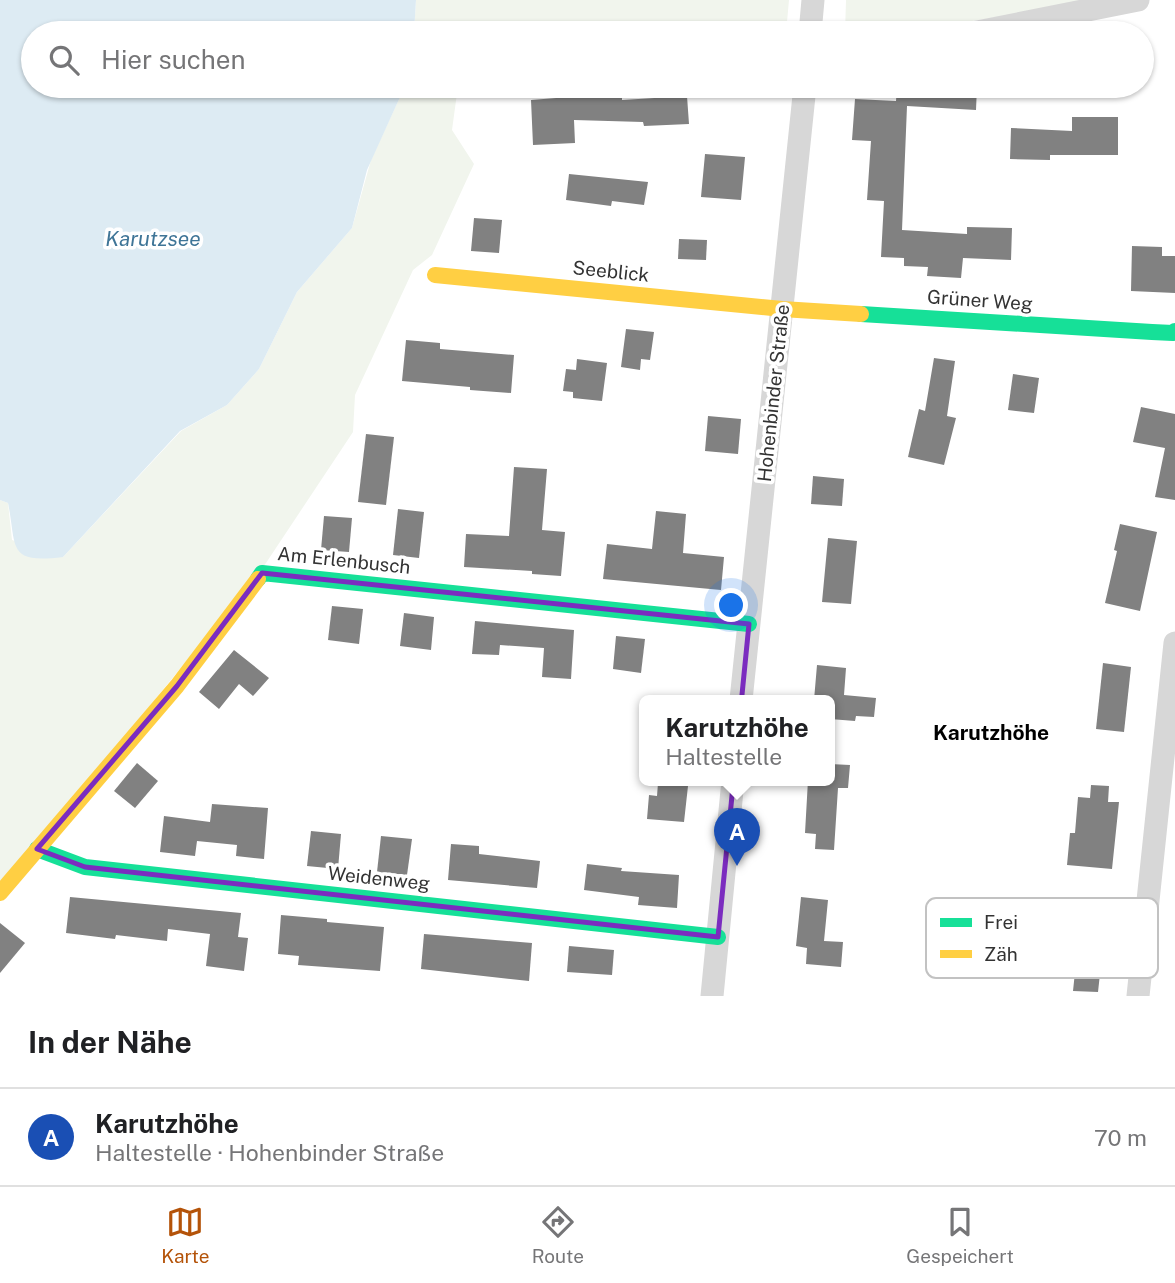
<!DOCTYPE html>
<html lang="de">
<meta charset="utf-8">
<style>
body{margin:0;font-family:"Public Sans",sans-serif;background:#f6f6f6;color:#202124}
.you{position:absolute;left:732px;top:606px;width:24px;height:24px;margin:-18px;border:5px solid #fff;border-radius:50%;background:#1a73e8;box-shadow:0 0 0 10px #1a73e833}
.badge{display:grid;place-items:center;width:46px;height:46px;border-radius:50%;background:#b45309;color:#fff;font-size:23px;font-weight:700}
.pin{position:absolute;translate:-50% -58px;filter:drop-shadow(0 2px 4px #0008)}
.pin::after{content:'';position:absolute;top:37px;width:24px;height:21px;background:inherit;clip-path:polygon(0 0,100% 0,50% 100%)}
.popup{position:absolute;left:639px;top:695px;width:196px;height:91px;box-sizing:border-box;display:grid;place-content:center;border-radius:10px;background:#fff;filter:drop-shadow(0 2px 5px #0005);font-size:23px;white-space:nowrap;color:#757577}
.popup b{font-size:26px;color:#202124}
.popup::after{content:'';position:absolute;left:50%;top:100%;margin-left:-14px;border:14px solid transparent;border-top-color:#fff}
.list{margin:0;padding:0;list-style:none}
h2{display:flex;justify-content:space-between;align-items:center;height:91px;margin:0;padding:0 28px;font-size:30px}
h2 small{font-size:23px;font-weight:400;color:#757577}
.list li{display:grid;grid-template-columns:46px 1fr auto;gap:21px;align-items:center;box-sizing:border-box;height:98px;padding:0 28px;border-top:2px solid #e0e0e0}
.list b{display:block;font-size:26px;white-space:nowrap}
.list p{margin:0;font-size:23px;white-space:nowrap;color:#757577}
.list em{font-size:23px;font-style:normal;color:#757577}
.icon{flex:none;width:38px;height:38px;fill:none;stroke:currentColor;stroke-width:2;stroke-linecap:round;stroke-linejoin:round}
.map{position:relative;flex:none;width:1175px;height:996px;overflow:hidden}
.search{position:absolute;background:#fff;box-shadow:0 2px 5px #0004;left:21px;right:21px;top:21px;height:77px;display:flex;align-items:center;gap:18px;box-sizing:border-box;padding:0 24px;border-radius:38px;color:#757577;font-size:26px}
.sheet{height:189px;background:#fff}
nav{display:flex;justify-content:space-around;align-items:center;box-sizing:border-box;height:98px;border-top:2px solid #e0e0e0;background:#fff;font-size:19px;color:#757577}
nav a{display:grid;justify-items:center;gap:4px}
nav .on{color:#b45309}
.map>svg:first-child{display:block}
.green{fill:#f1f5ed}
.water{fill:#ddebf3}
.building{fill:#818181}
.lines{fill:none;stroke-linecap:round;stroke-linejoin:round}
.street{stroke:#d7d7d7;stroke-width:23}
.fast{stroke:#16e098;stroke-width:16}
.slow{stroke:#ffcf43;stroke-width:16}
.marked{fill:none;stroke:#7b2cbf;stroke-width:5;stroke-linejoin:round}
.labels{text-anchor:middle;stroke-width:7;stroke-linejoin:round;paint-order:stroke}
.street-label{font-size:19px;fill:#333;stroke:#fff}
.water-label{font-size:21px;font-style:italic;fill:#3f7597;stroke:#fff}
.neighbourhood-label{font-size:21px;font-weight:bold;fill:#000;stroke:#fff}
.key{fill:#fff;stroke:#c2c2c2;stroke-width:2}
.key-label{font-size:19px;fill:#333}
</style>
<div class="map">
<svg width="1175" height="996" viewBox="0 0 1175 996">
<rect width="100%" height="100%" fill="#fff"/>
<g class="green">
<path d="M416 0H789L786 33H414Z"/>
<path d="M846 0H1110L893 33H845Z"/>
<path d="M405 86H458L452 130 474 164 432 255 413 270 355 395 353 432 266 563 0 890V500L8 503 12 540 63 557 181 431 227 405 259 369 297 292 352 228 371 160Z"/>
</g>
<path class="water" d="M0 0H416L414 33H33V86H405L367 170 352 228 297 292 259 369 227 405 180 431 63 557C6 564 17 547 8 503L0 500Z"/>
<g class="building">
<path d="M897 86H977L976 110 907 106 902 230 967 234V227L1012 228 1011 260 963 258 961 278 927 276 928 267 904 266V258L881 257 884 201 867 200 871 141 852 140 855 99 896 101Z"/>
<path d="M594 91H622V100L687 96 689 124 644 126 643 122 574 120 575 143 533 145 531 100 594 95Z"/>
<path d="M1072 117H1118V155H1050V160L1010 159 1011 128 1072 131Z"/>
<path d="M705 154 745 157 741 200 701 197Z"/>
<path d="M569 174 648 182 644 205 612 201 611 206 566 200Z"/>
<path d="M474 218 502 220 499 253 471 251Z"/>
<path d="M679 239 707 240 706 260 678 259Z"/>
<path d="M1132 246 1162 247V256H1175V293L1131 291Z"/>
<path d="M626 329 654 332 650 360 641 359 640 370 621 367Z"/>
<path d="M406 340 440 343V349L514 355 511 393 470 390V387L402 381Z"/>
<path d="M934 358 955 361 947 416 956 418 944 465 908 457 919 409 925 411Z"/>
<path d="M577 359 607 363 602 401 573 398V392L563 391 566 369 576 370Z"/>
<path d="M1013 374 1039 378 1034 413 1008 410Z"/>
<path d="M1141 407 1175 414V500L1155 497 1165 448 1133 442Z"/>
<path d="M708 416 741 419 738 454 705 451Z"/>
<path d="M366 434 394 437 386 505 358 502Z"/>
<path d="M514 467 547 469 542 530 565 532 561 576 532 574V571L464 567 466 534 509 536Z"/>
<path d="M813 476 844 479 842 506 811 504Z"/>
<path d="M398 509 424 512 419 558 393 555Z"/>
<path d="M656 511 686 514 683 553 724 557 721 590 603 579 607 544 652 549Z"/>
<path d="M324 516 352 518 349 552 321 550Z"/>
<path d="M1120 524 1157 532 1140 611 1105 603 1117 551 1114 550Z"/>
<path d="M828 538 857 541 851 604 822 602Z"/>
<path d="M332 606 363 609 359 644 328 640Z"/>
<path d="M404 613 434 617 431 650 400 646Z"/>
<path d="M475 621 574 630 571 679 542 677 544 648 500 645 499 655 472 654Z"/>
<path d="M616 636 645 639 641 673 613 669Z"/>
<path d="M234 650 269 678 253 696 239 684 219 709 199 692Z"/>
<path d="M1103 663 1131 667 1124 732 1096 729Z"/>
<path d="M817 665 846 668 844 695 876 698 874 717 856 716 855 721 830 719V700H814Z"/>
<path d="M137 763 158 781 135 808 114 791Z"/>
<path d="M830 764 850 765 848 788H838L834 850 815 849 816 834 805 833 808 780H830Z"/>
<path d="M658 783 688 786 684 822 647 819 649 795 657 796Z"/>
<path d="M1091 785 1109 786 1108 802H1119L1112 869 1067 865 1070 833H1075L1078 797 1090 798Z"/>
<path d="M212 804 268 808 264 859 236 856 237 845 197 841 195 856 160 852 164 816 210 822Z"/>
<path d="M311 831 341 834 338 869 307 866Z"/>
<path d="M381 836 412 839 407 875 377 872Z"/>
<path d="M451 844 479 846V854L540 861 537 888 448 880Z"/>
<path d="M587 864 622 868 621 871 679 875 677 908 638 905 639 897 584 890Z"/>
<path d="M70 897 241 913 238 937 248 938 244 971 206 966 210 934 168 929 167 941 116 935 115 939 66 933Z"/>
<path d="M801 897 828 900 824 941 843 942 841 967 806 964 807 948 796 946Z"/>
<path d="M1079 908 1107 910 1098 992 1073 991 1075 972H1072Z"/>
<path d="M281 915 327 919V922L384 927 380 971 298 965 299 956 278 954Z"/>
<path d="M0 923 25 943 0 973Z"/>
<path d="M424 934 532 943 529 981 421 969Z"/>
<path d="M569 946 614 950 612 975 567 972Z"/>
</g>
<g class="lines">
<g class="street">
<path d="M810 33 813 0"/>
<path d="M972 33 1138 0"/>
<path d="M741 700 805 86"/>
<path d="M712 996 733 780"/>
<path d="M1138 996 1175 643"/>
</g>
<g class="fast">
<path d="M861 314 1152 332 1173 333 1175 331"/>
<path d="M258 579 262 573 749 624"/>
<path d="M37 849 85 867 718 937"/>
</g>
<g class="slow">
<path d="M435 275 782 309 861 314"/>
<path d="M0 893 177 686 258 579"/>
</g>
</g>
<path class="marked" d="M262 573 749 624 718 937 85 867 37 849 177 686Z"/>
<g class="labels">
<g class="street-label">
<text transform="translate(611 271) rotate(6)" y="7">Seeblick</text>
<text transform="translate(980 300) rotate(4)" y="7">Grüner Weg</text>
<text transform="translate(773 393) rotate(-84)" y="7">Hohenbinder Straße</text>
<text transform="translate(344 560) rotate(6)" y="7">Am Erlenbusch</text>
<text transform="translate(379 878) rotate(6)" y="7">Weidenweg</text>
</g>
<g class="water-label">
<text x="153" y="246">Karutzsee</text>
</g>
<g class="neighbourhood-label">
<text x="991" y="740">Karutzhöhe</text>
</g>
</g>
<rect x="926" y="898" width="232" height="80" rx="10" class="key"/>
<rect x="940" y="918" width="32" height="9" fill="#16e098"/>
<rect x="940" y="950" width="32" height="8" fill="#ffcf43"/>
<g class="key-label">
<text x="984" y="929">Frei</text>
<text x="984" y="961">Zäh</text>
</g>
</svg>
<div class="you"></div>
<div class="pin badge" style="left:737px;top:866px;background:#1a4fb4">A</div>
<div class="popup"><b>Karutzhöhe</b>Haltestelle</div>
<div class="search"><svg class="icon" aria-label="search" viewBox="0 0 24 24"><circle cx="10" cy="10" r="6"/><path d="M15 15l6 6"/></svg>Hier suchen</div>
</div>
<section class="sheet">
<h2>In der Nähe<small></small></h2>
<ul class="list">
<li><span class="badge" style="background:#1a4fb4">A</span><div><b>Karutzhöhe</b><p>Haltestelle · Hohenbinder Straße</p></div><em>70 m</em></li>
</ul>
</section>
<nav>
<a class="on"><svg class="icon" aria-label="map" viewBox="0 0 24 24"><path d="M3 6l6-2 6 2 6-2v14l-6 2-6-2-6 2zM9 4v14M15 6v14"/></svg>Karte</a>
<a><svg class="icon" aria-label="directions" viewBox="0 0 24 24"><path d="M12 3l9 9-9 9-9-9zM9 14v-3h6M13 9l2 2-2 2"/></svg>Route</a>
<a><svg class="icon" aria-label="saved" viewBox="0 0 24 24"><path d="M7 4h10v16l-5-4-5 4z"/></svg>Gespeichert</a>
</nav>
